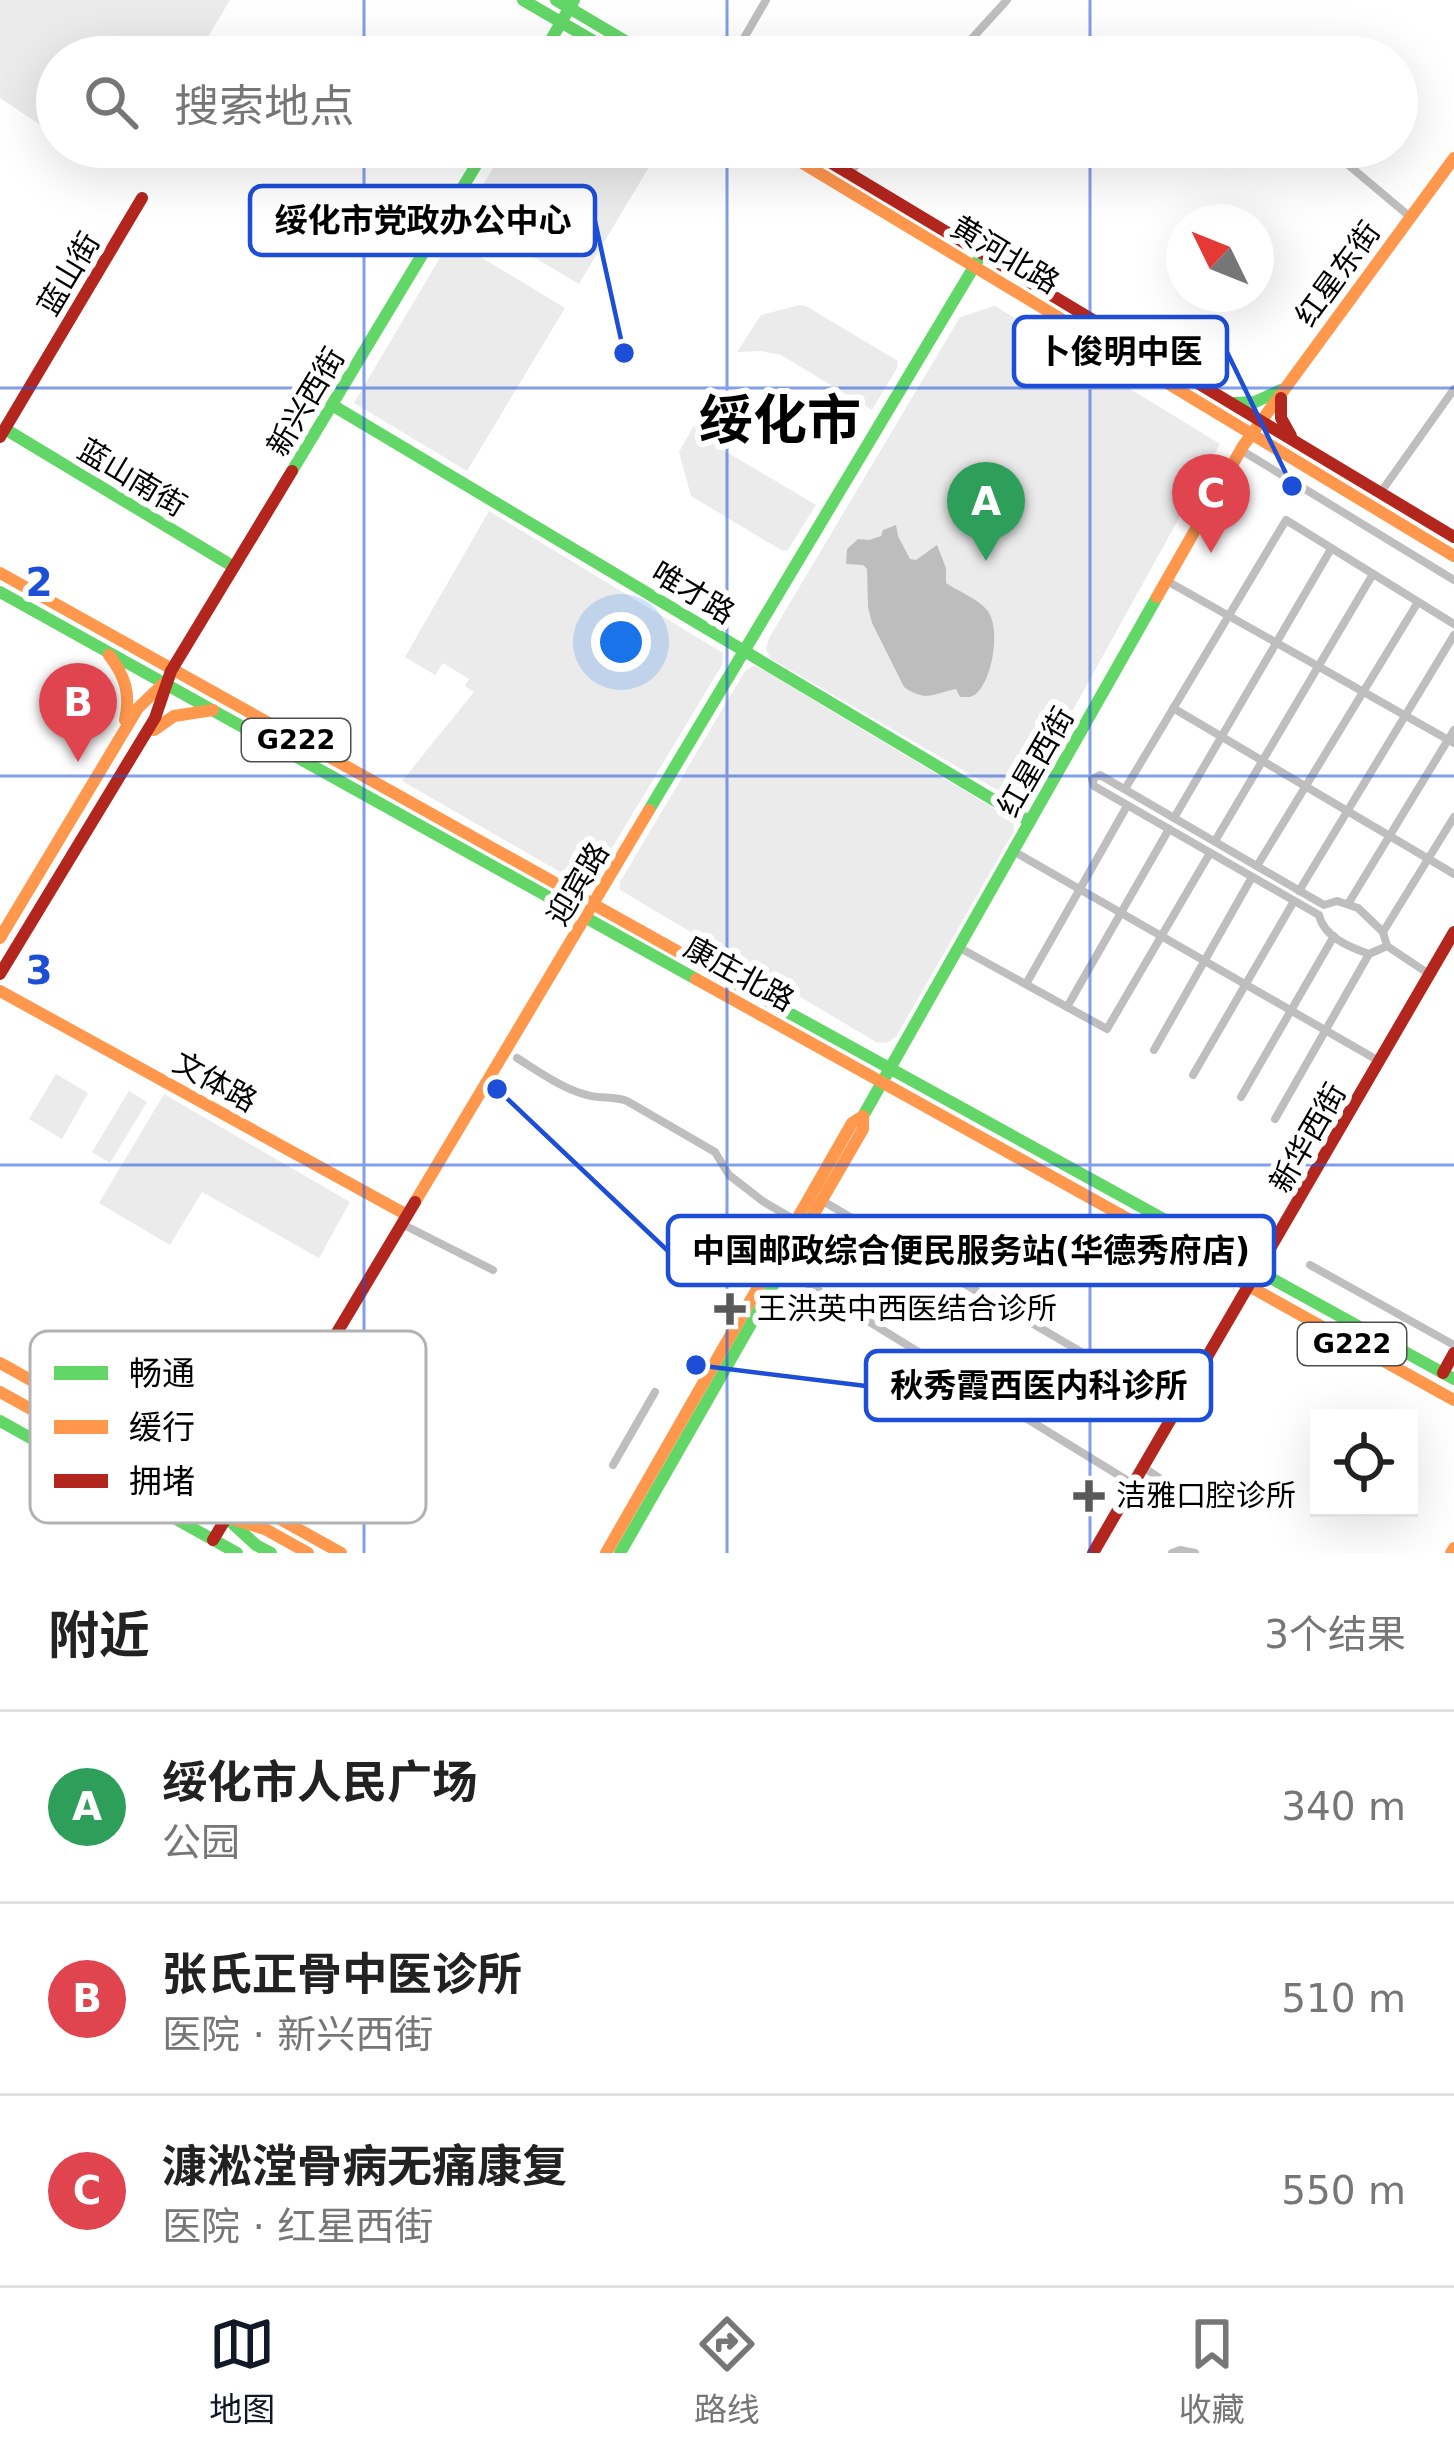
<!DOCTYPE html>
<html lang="zh">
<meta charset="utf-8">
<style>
body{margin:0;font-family:"DejaVu Sans","Noto Sans SC",sans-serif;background:#f6f6f6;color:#222}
.controls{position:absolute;right:36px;bottom:36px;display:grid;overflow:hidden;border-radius:0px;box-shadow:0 12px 48px #0002}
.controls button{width:108px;height:108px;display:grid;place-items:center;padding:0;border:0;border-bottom:3px solid #e0e0e0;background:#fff;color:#222;font:60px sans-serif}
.compass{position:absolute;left:1166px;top:204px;width:108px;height:108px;border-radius:50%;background:#fff;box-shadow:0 12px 48px #0002;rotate:313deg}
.you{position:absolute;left:621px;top:642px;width:42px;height:42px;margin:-30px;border:9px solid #fff;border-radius:50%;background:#1a73e8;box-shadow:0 0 0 18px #1a73e833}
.badge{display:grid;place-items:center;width:78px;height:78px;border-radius:50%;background:#111827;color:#fff;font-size:39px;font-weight:700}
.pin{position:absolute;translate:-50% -99px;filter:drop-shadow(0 3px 6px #0008)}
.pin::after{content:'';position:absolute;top:63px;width:42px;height:36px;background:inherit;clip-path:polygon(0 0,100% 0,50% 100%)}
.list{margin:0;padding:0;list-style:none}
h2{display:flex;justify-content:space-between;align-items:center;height:156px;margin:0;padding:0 48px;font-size:51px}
h2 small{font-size:39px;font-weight:400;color:#767676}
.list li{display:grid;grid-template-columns:78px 1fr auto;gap:36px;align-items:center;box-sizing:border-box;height:192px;padding:0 48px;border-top:3px solid #e0e0e0}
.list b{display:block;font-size:45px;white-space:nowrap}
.list p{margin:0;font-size:39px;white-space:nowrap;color:#767676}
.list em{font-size:39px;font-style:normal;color:#767676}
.icon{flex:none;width:66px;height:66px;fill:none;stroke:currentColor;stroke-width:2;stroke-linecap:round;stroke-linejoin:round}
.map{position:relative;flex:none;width:1454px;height:1553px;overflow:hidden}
.search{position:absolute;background:#fff;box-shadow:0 12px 48px #0002;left:36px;right:36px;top:36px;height:132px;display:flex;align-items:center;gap:30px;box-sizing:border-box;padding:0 42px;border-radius:66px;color:#767676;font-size:45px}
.sheet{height:732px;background:#fff}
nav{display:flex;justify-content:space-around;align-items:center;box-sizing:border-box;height:168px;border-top:3px solid #e0e0e0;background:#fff;font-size:33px;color:#767676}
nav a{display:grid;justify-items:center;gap:6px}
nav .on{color:#111827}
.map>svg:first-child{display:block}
.green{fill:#ebebeb}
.water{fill:#bdbdbd}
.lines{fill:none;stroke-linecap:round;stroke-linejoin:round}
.street{stroke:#bebebe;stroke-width:8}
.fast{stroke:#63d668;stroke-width:12}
.slow{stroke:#ff974d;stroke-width:12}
.jam{stroke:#b3261e;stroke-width:12}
.grid{fill:none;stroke:#1d4ed8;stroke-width:3;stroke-opacity:0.55}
.poi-dot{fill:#595959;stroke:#fff;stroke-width:4.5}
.labels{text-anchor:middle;stroke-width:12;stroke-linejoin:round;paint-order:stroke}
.shield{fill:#fff;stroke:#4c4c4c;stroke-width:3}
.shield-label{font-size:27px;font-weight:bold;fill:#000}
.street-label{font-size:30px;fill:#000;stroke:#fff}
.poi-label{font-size:30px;fill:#000;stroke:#fff;text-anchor:start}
.town-label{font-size:54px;font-weight:bold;fill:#000;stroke:#fff}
.key{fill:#fff;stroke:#b2b2b2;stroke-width:3}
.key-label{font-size:33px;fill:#000}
.grid-label{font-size:39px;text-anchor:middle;font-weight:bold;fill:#1d4ed8;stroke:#fff;stroke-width:12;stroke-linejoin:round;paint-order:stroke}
.leader{fill:none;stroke:#1d4ed8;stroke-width:4.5}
.callout-dot{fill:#1d4ed8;stroke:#fff;stroke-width:4.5}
.callout{fill:#fff;stroke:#1d4ed8;stroke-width:4.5}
.callout-label{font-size:33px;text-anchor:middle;font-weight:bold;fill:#000}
</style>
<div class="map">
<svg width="1454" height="1553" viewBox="0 0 1454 1553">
<rect width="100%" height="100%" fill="#fff"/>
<g class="green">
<path d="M0 0H230L196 57H57V136L0 98Z"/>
<path d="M506 147H661L579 284 464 216Z"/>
<path d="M451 239 565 308 467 471 354 403Z"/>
<path d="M799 305 806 306 898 361 897 368 872 410 781 355 761 351 737 352 761 315Z"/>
<path d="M995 306 1220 444 1021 804 770 658 766 649 769 638 960 317Z"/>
<path d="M700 415 714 441 725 451 816 505 788 550 783 551 691 496 679 452Z"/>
<path d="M489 511 723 653 722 665 588 888 402 781 474 692 465 686 469 679 443 663 435 675 405 657Z"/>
<path d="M755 665 1013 820 1014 831 896 1037 886 1043 876 1042 620 890V882L745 671Z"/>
<path d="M56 1074 88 1093 62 1139 29 1119Z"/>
<path d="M129 1091 147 1102 110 1163 92 1152Z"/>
<path d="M164 1094 350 1202 319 1258 202 1192 170 1245 99 1203Z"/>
</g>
<path class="water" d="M896 525 898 536 910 559 916 560 937 545 946 568V583C959 592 977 598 987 610 1001 627 993 676 978 692 972 698 969 697 960 697L956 689C934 693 927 703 904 687L872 623 868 607 867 569 863 565 846 564 847 549 858 539 869 540 881 536 883 530Z"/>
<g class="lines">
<g class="street">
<path d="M733 57 766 0"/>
<path d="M955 57 1007 0"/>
<path d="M1327 147 1409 216"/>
<path d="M849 173 873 147"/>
<path d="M1241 450 1454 580"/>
<path d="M1381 492 1454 389"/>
<path d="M1167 581 1454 743"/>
<path d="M1173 708 1454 874"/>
<path d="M1092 779 1100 775 1324 905 1337 901 1358 908 1383 932 1387 946 1429 974"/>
<path d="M1092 779 1094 786 1319 915C1324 937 1349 947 1369 954L1387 946"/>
<path d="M1125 789 1286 520 1454 624"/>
<path d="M1174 818 1331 549"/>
<path d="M1215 841 1373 574"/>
<path d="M1013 851 1379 1061"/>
<path d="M1257 866 1418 602"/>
<path d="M1299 891 1454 635"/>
<path d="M1348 904 1454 730"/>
<path d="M1383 932 1454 817"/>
<path d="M960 948 1107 1029 1210 853"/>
<path d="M1026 984 1127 806"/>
<path d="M1067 1007 1169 829"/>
<path d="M1154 1050 1252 877"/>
<path d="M517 1058C538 1071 563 1089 587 1095 601 1099 613 1096 627 1101L715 1152 729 1175 764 1202 795 1220"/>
<path d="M1193 1075 1294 901"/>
<path d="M1241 1097 1334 936"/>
<path d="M1275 1119 1369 954"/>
<path d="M821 1200 1177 1408"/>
<path d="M402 1224 493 1270"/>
<path d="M1310 1265 1454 1345"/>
<path d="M782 1268 1133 1484"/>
<path d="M613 1465 655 1392"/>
<path d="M1143 1467 1182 1493"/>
<path d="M1172 1553 1180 1550 1195 1553"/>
</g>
<g class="fast">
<path d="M523 0 621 57"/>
<path d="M556 0 652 57"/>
<path d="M541 57 574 0"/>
<path d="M1233 403 1255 402 1281 390"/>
<path d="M332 405 1029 821"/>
<path d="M5 429 234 567"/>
<path d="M292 471 487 147"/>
<path d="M0 592 696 979"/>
<path d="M649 810 978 260"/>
<path d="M693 960 1454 1379"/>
<path d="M863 1116 1157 597"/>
<path d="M0 1421 237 1553"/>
<path d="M231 1522 256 1545 271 1553"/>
<path d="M620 1553 815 1212"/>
</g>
<g class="slow">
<path d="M776 147 1454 556"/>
<path d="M0 573 693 960"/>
<path d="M1157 597 1243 446 1454 158"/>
<path d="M109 655C125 676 131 694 125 720"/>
<path d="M154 730 174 716 213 710"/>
<path d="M0 938 138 708 163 684"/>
<path d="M696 979 1454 1400"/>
<path d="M0 991 407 1215"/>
<path d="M415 1202 649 810"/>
<path d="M0 1363 341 1553"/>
<path d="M0 1392 226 1517 265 1529 308 1553"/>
<path d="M606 1553 852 1123 863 1116V1129L815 1212"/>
<path d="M1451 1553 1454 1548"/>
</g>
<g class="jam">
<path d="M805 147 1454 537"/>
<path d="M1281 398V418L1291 436"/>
<path d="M0 437 142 198"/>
<path d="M0 974 155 718 171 671 292 471"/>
<path d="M1443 1373 1454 1353"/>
<path d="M213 1540 415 1202"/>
<path d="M1093 1553 1454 932"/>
</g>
</g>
<path class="grid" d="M364 0V57M727 0V57M1090 0V57M364 147V1553M727 147V1553M1090 147V1553M0 388H1454M0 776H1454M0 1165H1454"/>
<g class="poi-dot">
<path d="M724 1291h12v12h12v12h-12v12h-12v-12h-12v-12h12z"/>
<path d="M1083 1478h12v12h12v12h-12v12h-12v-12h-12v-12h12z"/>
</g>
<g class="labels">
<g class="shield">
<rect x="242" y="719" width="108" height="42" rx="9"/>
<rect x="1298" y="1323" width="108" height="42" rx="9"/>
</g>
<g class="shield-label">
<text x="296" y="749">G222</text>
<text x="1352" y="1353">G222</text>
</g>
<g class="street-label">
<text transform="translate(1005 255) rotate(31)" y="10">黄河北路</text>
<text transform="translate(69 274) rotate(-59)" y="10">蓝山街</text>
<text transform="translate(1338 274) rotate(-54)" y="10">红星东街</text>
<text transform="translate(306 402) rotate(-59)" y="10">新兴西街</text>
<text transform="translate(132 478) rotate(31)" y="10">蓝山南街</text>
<text transform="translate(693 593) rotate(31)" y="10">唯才路</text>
<text transform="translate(1036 762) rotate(-60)" y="10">红星西街</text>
<text transform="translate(578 884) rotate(-59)" y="10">迎宾路</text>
<text transform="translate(739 974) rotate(29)" y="10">康庄北路</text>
<text transform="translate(215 1082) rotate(29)" y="10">文体路</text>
<text transform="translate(1308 1138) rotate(-60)" y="10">新华西街</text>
</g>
<g class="poi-label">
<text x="757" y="1319">王洪英中西医结合诊所</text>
<text x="1116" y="1506">洁雅口腔诊所</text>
</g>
<g class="town-label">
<text x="780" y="439">绥化市</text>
</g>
</g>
<rect x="30" y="1331" width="396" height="192" rx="18" class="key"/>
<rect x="54" y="1366" width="54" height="14" fill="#63d668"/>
<rect x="54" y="1420" width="54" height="14" fill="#ff974d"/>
<rect x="54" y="1474" width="54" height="14" fill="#b3261e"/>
<g class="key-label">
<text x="129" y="1385">畅通</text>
<text x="129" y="1439">缓行</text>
<text x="129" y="1493">拥堵</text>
</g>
<g class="grid-label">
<text x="39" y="596">2</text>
<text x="39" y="984">3</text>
</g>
<path class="leader" d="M624 353L595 221M1292 486L1227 352M497 1089L668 1251M696 1365L866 1386"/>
<g class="callout-dot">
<circle cx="624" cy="353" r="12"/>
<circle cx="1292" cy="486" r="12"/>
<circle cx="497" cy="1089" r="12"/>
<circle cx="696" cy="1365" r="12"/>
</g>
<g class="callout">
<rect x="250" y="186" width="345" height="69" rx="12"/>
<rect x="1014" y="317" width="213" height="69" rx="12"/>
<rect x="668" y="1216" width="606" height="69" rx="12"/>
<rect x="866" y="1351" width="345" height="69" rx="12"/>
</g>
<g class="callout-label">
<text x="423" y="232">绥化市党政办公中心</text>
<text x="1120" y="363">卜俊明中医</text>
<text x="971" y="1262">中国邮政综合便民服务站(华德秀府店)</text>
<text x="1039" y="1397">秋秀霞西医内科诊所</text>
</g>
</svg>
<div class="controls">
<button><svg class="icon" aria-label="locate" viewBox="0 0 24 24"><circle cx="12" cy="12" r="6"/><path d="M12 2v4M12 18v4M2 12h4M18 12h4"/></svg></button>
</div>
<svg class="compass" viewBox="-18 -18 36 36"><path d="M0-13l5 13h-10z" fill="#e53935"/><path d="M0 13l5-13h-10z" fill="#767676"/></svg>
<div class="you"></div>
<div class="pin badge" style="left:986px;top:561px;background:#2e9e5b">A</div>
<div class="pin badge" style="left:78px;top:762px;background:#e0444e">B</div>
<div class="pin badge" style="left:1211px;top:553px;background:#e0444e">C</div>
<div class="search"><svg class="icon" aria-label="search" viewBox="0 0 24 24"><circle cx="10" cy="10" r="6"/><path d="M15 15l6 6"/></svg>搜索地点</div>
</div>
<section class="sheet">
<h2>附近<small>3个结果</small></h2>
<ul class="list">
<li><span class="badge" style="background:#2e9e5b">A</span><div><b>绥化市人民广场</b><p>公园</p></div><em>340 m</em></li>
<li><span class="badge" style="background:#e0444e">B</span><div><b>张氏正骨中医诊所</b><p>医院 · 新兴西街</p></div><em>510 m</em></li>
<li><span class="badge" style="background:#e0444e">C</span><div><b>漮淞漟骨病无痛康复</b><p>医院 · 红星西街</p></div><em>550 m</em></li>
</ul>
</section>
<nav>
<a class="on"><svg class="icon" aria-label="map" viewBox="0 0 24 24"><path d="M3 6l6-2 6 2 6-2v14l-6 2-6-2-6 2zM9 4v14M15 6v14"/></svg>地图</a>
<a><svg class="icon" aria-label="directions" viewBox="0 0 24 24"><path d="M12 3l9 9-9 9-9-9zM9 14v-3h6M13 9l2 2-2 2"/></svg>路线</a>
<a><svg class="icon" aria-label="saved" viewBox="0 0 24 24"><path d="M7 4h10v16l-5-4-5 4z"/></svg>收藏</a>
</nav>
